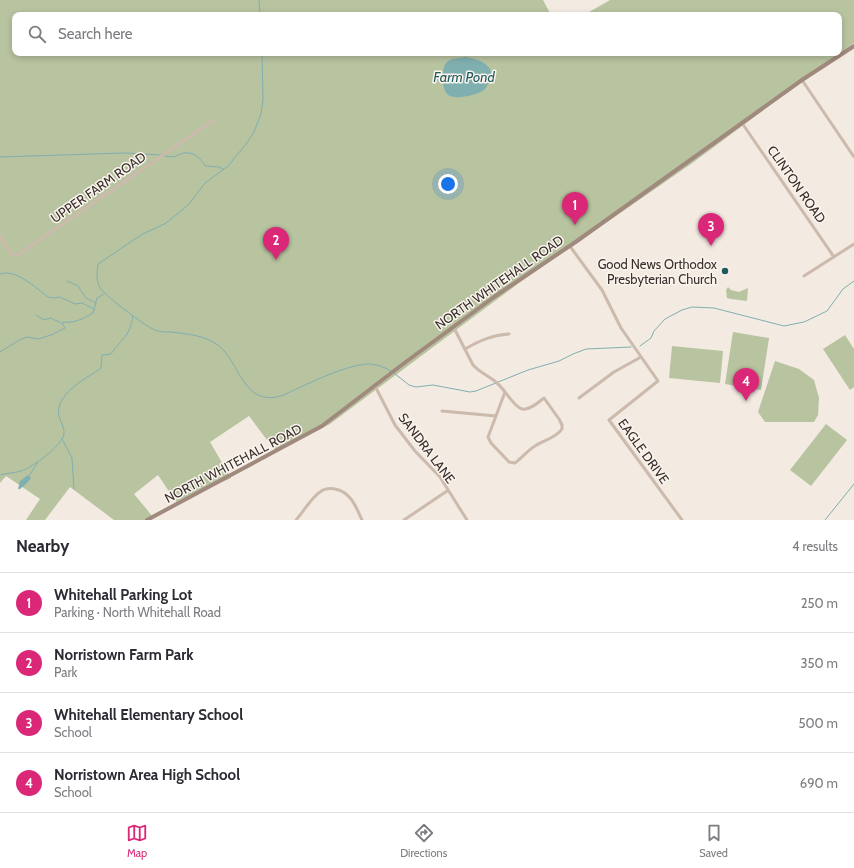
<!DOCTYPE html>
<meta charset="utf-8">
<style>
body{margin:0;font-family:Cabin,sans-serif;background:#f7f7f7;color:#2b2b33}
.you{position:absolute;left:448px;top:184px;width:14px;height:14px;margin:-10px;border:3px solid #fff;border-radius:50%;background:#1a73e8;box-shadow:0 0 0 6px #1a73e833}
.badge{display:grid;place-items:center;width:26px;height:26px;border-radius:50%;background:#db2777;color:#fff;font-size:13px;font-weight:700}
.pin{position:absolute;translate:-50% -33px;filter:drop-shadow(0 1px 2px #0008)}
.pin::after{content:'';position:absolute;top:21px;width:14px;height:12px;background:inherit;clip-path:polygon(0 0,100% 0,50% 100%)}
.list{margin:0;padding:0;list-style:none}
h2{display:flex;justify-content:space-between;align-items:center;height:52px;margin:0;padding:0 16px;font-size:17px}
h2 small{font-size:13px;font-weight:400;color:#7c7c81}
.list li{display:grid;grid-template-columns:26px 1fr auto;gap:12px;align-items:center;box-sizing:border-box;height:60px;padding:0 16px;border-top:1px solid #e1e1e2}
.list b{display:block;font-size:15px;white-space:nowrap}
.list p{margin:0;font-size:13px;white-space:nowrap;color:#7c7c81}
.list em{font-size:13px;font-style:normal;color:#7c7c81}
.icon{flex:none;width:22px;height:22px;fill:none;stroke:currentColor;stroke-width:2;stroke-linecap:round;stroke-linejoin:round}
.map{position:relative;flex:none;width:854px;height:520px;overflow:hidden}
.search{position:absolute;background:#fff;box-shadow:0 2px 6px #0003;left:12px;right:12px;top:12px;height:44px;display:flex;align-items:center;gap:10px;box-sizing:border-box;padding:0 14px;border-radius:8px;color:#7c7c81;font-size:15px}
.sheet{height:292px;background:#fff}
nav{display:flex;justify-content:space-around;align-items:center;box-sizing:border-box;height:56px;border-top:1px solid #e1e1e2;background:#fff;font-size:11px;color:#7c7c81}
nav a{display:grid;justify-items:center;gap:2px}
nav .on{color:#db2777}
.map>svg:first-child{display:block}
.green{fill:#b8c3a0}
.water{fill:#80afb0}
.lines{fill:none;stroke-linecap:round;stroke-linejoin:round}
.stream{stroke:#80afb0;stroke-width:1}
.minor{stroke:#ccbaac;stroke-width:3}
.secondary{stroke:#a0897d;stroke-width:4}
.poi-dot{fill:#20595c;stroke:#faf4ee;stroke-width:1.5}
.labels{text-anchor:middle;stroke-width:3;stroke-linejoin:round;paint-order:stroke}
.street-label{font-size:13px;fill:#3a2f2b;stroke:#faf4ee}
.poi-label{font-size:13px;fill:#3a2f2b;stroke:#faf4ee;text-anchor:end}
.water-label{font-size:14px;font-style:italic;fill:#20595c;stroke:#faf4ee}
</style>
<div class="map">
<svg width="854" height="520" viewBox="0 0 854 520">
<rect width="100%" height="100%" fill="#f3eae1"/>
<g class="green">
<path d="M0 0H543L551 15H15V53H839V15H584L610 0H854V43L691 164 519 283 330 424 276 452 249 416 210 442 231 478 176 502 158 475 134 494 153 517 146 520H114L70 487 45 520H26L40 499 6 476 0 483Z"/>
<path d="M728 287 731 290 739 292 748 288 747 301 731 299 727 298 726 290Z"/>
<path d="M733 332 769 338 761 390 725 384Z"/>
<path d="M845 335 854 349V387L850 390 823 349Z"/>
<path d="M672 346 723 351 720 383 669 378Z"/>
<path d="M775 361 799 369 814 380 819 398 818 415 814 422H765L758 412Z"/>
<path d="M826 424 847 440 811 486 790 470Z"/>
</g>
<g class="water">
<path d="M465 57C478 59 498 65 489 82 488 84 486 88 484 90 478 95 453 101 447 94 442 89 441 66 447 62 451 58 460 58 465 57Z"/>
<path d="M28 475 31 478C28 482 24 486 20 489H18L20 481Z"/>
</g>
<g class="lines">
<g class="stream">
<path d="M259 0 260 15"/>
<path d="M262 53 263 100 261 114 254 132 246 144 228 166 205 183 189 204 181 211 166 223 141 235 98 264C97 271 96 279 99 286 101 293 145 326 153 329 158 332 165 332 171 332 187 334 204 335 218 345 240 362 243 407 281 396 304 386 344 365 368 364 376 364 384 367 391 371"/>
<path d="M164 156 174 157C187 149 198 153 205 166L219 167 223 169"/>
<path d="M0 157 124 153 161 155"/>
<path d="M0 274C15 268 36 288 48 297L53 298 60 297 75 304 82 303 94 309"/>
<path d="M67 281 78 286 86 298 96 303"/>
<path d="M36 315 44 320 51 318 61 323"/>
<path d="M640 346 651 338 654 331 665 319 682 310 692 307 714 308 784 326 804 322 827 311 843 289 854 281"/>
<path d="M0 352 21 339 28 337 38 339 51 335 65 328 62 323C66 321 68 323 71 322 79 321 86 317 93 313L97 298 104 294"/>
<path d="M394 373 409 385 416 387 433 385 470 392 476 391 528 370 559 361 573 354 586 349 631 347"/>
<path d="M62 439 72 458 74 489"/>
<path d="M0 475C7 473 14 473 21 471 33 467 62 446 64 434 65 425 56 417 59 407 64 389 87 378 101 368L102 355 111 354C121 339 130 337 133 316"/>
<path d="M29 476 38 462"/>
<path d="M825 520 854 484"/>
</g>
<g class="minor">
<path d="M802 80 854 157"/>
<path d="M742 123 834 257"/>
<path d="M0 236 11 254 15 256 19 254 214 120"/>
<path d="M569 245 602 290 621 328 658 381 609 420 682 520"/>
<path d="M804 276 854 244"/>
<path d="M453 326 473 365C480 373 491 377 498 384 505 390 514 407 522 409 529 411 539 402 544 398L559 419 562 425V429C556 438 544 440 535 446 528 450 522 458 515 463L509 462 491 443 488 437 505 392"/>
<path d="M465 349C479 341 492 335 509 334"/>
<path d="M375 386 395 425 415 451 440 477 467 520"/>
<path d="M579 398 614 372 641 357"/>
<path d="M442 411 496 416"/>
<path d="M296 520C303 512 312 497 320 492 324 489 330 488 335 489 351 492 356 507 362 520"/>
<path d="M404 520 447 491"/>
</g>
<path class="secondary" d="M147 520 322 426 403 364 494 297 577 241 802 80 854 46"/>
</g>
<circle class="poi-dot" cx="725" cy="271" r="4"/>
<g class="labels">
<g class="street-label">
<text transform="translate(797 184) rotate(55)" y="5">CLINTON ROAD</text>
<text transform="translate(98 187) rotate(-35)" y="5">UPPER FARM ROAD</text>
<text transform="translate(499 282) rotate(-35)" y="5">NORTH WHITEHALL ROAD</text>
<text transform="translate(427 448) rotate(53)" y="5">SANDRA LANE</text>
<text transform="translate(644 451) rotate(54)" y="5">EAGLE DRIVE</text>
<text transform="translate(233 463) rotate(-28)" y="5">NORTH WHITEHALL ROAD</text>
</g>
<g class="poi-label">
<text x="717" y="269">Good News Orthodox<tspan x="717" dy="15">Presbyterian Church</tspan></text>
</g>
<g class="water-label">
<text x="464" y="82">Farm Pond</text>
</g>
</g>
</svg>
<div class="you"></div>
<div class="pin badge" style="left:575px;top:225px">1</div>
<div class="pin badge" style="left:276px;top:260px">2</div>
<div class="pin badge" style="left:711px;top:246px">3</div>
<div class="pin badge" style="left:746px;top:401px">4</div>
<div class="search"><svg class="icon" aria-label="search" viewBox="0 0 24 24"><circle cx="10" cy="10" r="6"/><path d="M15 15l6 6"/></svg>Search here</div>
</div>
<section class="sheet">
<h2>Nearby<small>4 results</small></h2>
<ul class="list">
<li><span class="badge">1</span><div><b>Whitehall Parking Lot</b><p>Parking · North Whitehall Road</p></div><em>250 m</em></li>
<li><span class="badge">2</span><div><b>Norristown Farm Park</b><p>Park</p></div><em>350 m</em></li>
<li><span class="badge">3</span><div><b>Whitehall Elementary School</b><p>School</p></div><em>500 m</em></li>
<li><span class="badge">4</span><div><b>Norristown Area High School</b><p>School</p></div><em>690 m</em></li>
</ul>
</section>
<nav>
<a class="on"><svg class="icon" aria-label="map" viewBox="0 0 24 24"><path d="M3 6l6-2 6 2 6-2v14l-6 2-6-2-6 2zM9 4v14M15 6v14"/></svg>Map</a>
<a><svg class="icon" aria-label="directions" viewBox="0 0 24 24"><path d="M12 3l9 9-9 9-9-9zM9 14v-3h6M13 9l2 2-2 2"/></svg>Directions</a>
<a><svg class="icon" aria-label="saved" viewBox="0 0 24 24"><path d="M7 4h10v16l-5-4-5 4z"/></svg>Saved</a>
</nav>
